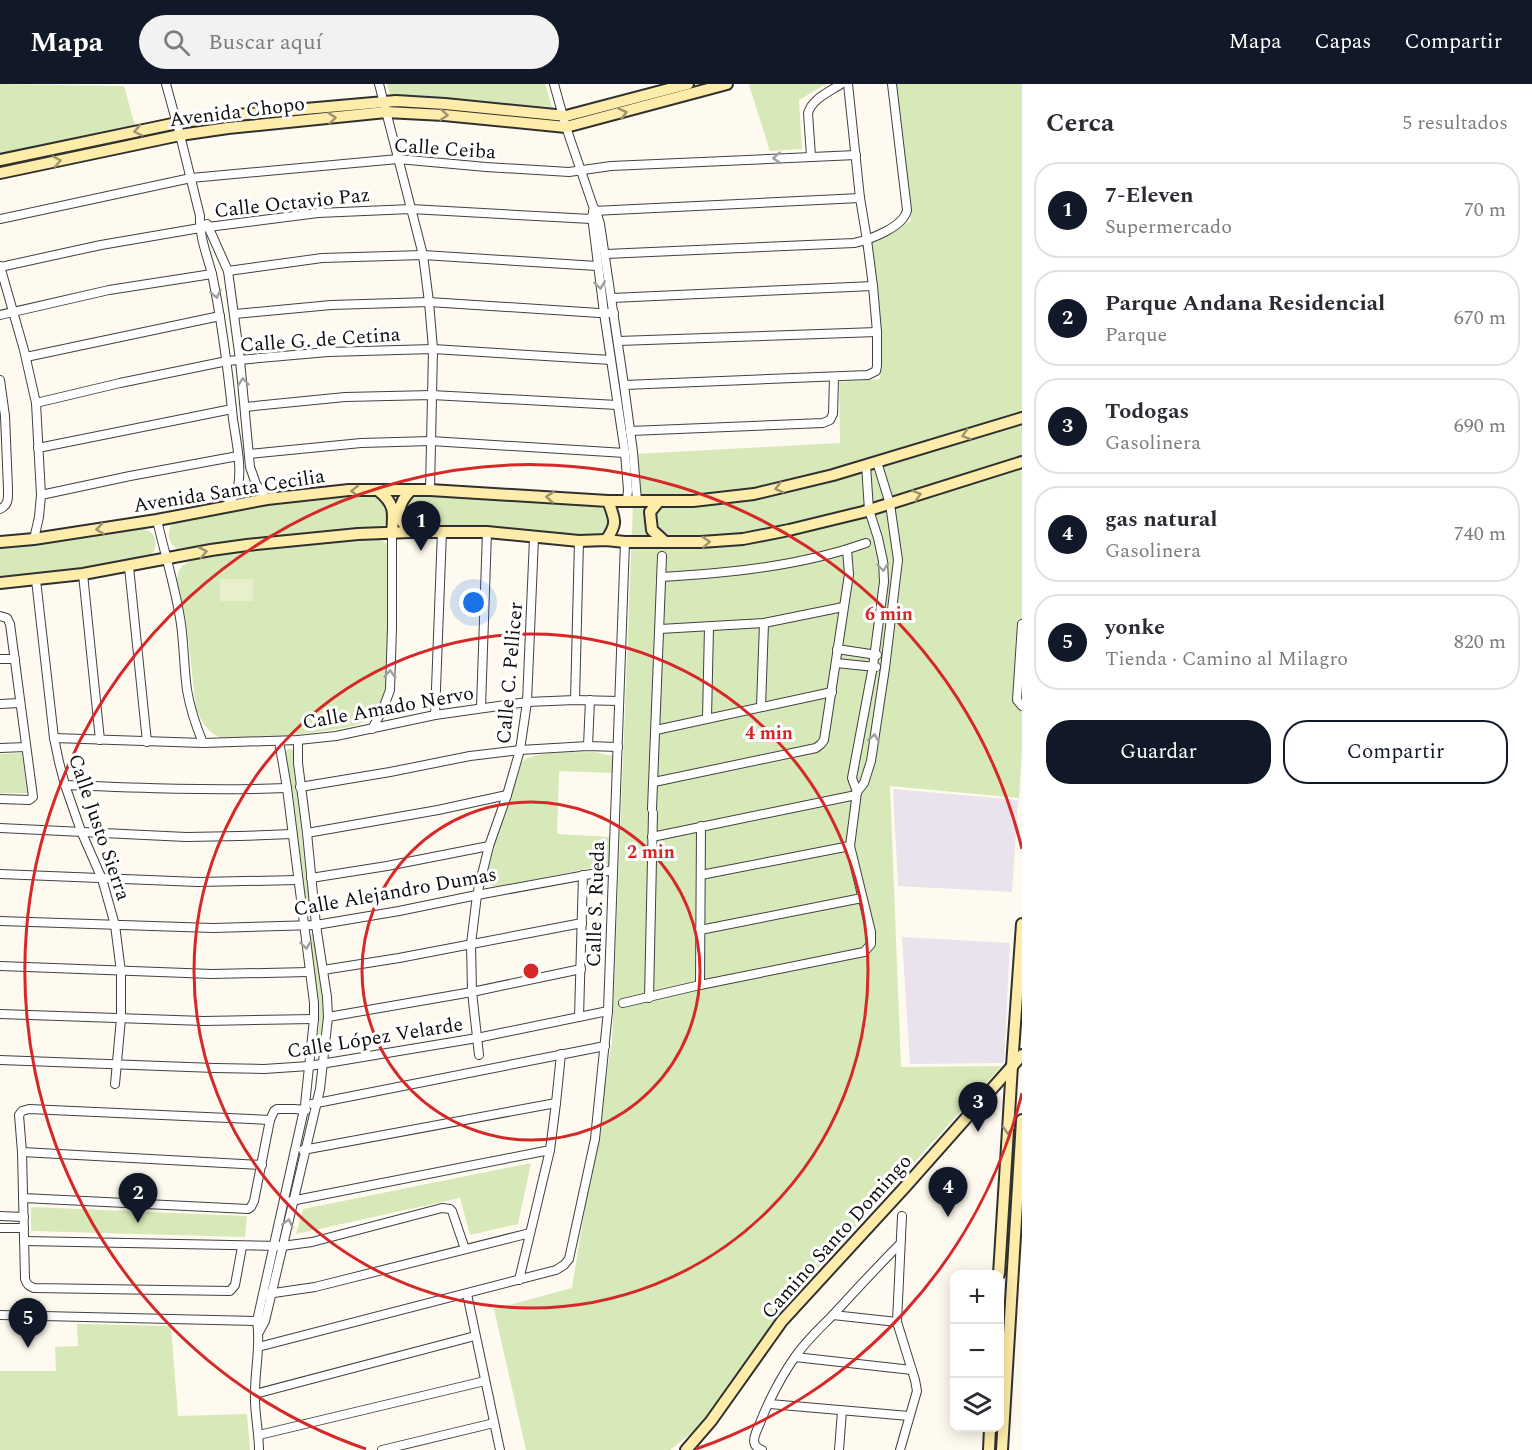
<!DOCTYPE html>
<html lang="es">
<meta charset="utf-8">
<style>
body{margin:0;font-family:Spectral,serif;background:#f2f2f3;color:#2b2b33}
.controls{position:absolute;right:18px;bottom:18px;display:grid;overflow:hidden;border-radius:12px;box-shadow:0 3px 15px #0003}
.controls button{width:54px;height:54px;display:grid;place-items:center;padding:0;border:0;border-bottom:2px solid #e1e1e2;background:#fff;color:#2b2b33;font:30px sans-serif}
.you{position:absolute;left:474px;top:519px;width:21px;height:21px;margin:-15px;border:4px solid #fff;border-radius:50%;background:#1a73e8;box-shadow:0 0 0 9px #1a73e833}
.badge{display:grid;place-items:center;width:39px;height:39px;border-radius:50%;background:#111827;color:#fff;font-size:20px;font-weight:700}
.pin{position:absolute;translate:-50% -50px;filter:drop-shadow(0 2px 3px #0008)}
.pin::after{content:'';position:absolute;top:32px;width:21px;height:18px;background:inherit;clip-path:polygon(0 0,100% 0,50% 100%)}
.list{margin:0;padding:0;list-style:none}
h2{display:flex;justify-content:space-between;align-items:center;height:78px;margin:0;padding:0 24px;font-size:26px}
h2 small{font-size:20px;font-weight:400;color:#7c7c81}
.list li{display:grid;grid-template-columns:39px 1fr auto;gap:18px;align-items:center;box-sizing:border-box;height:96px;margin:0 12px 12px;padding:0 12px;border:2px solid #e1e1e2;border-radius:24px}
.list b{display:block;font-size:22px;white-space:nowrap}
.list p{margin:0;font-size:20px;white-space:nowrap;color:#7c7c81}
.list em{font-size:20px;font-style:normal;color:#7c7c81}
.actions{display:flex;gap:12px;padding:18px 24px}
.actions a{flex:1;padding:14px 0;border:2px solid #111827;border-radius:24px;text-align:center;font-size:21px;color:#111827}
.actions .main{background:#111827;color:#fff}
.icon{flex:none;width:33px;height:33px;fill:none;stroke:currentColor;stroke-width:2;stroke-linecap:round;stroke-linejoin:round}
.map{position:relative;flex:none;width:1022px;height:1366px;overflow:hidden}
header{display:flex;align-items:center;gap:36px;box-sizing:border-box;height:84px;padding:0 30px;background:#111827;color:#fff}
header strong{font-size:28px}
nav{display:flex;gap:33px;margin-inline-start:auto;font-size:21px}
.search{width:420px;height:54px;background:#f2f2f3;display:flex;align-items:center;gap:15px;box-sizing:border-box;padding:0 21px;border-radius:33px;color:#7c7c81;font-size:22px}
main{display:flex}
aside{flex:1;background:#fff}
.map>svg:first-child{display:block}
.industrial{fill:#eae2ec}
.green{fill:#d7e9b9}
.pitch{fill:#e7f0ca}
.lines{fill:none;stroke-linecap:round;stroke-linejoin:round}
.street-casing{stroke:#414141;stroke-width:10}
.secondary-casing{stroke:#303030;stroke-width:14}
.street{stroke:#fff;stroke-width:8}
.secondary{stroke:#feecab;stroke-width:10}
.oneway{stroke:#9e936c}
.oneway2{stroke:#9f9f9f}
.ring{fill:none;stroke:#d62828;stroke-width:3}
.labels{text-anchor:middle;stroke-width:6;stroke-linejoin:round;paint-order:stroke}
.street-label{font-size:20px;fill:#0e0e0e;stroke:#fff}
.centre{fill:#d62828;stroke:#fff;stroke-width:3}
.ring-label{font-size:18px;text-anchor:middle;font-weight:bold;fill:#d62828;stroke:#fff;stroke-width:6;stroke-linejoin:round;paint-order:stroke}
</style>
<header>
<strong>Mapa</strong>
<div class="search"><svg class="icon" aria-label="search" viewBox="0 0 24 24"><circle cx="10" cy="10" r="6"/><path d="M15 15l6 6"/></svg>Buscar aquí</div>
<nav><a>Mapa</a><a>Capas</a><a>Compartir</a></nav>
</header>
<main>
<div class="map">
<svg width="1022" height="1366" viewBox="0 0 1022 1366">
<rect width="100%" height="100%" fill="#fffaef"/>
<g class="industrial">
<path d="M893 705 1018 716 1012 808 898 802Z"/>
<path d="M902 853 1010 859 1004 979 910 980Z"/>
</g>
<g class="green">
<path d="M0 0 124 2 135 42 0 70Z"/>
<path d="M387 0H545L552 23 390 12Z"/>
<path d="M751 0H826L799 16 802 65 770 67 749 1Z"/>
<path d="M896 0H1022V667L1019 714 890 702 901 983 1002 982 808 1195 699 1343 670 1366H526L494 1225 572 1204 612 957 635 370 840 359 839 298 880 295 871 156 911 137Z"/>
<path d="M166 43 167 48 0 83V78Z"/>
<path d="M372 410 385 414 390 436 384 441 376 444 183 467 177 465 172 460 169 454V448L171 441 177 436 220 427 317 414Z"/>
<path d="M416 411H467L598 421C613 430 610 447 595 452L489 444 445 442 419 443 409 440 404 431 403 422 408 414Z"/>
<path d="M137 444C156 444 162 462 148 474L106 482 0 495V463C46 460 92 453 137 444Z"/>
<path d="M375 454C383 456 387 459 392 466L385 606C382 619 375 633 362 639 347 647 232 659 219 653 207 648 201 636 196 625L186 535 177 496 178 489 182 482 192 476 230 468 277 462Z"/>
<path d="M288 665H292L293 667V678L311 828 309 830 307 829 288 680 285 668Z"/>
<path d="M595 668 613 672 614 689 559 687 557 750 611 753 610 780 497 803 490 801 487 792 495 758 514 704 522 678C533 666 577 669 595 668Z"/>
<path d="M22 669 27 709H0V670Z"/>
<path d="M312 849 314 850 323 919V941L320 965 319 968H317L316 965 319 941 318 920 310 851Z"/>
<path d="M531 1079 518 1140 470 1151 460 1114 296 1150 303 1125Z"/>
<path d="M31 1123 247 1132 245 1153 31 1147Z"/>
<path d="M77 1240 171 1242 178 1332 247 1330 250 1366H0V1287H56L55 1263 78 1262Z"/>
</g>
<rect class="pitch" x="220" y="495" width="33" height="22"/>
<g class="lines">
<g class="street-casing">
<g id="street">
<path d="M166 0 180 51 200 132C199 152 207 171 212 190 222 238 228 286 233 335 236 356 242 382 238 403 236 411 231 416 226 422"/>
<path d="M379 0 423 171 429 218 433 265 430 406"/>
<path d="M554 0 566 43 593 122 596 127 600 140 624 301 633 368 637 417"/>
<path d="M811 72 808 29C812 15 829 8 841 0"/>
<path d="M593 127 860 114"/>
<path d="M592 132 604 229 625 369 628 406 627 417"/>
<path d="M0 135 191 94 398 75 486 83 569 88 611 82 856 71"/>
<path d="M207 140 228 187 240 276 250 383 256 400 267 415"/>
<path d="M606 170 854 159C869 156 904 143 907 126L892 0"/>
<path d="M0 182 24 266 36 319 41 411 39 433 34 455"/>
<path d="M0 183 101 161 200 144 318 129 411 125 591 135"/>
<path d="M228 187 322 174 423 171 597 182"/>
<path d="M612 214 873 202"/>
<path d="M235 230 331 221 429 218 599 229H614"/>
<path d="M0 231 109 206 212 190"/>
<path d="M618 257 877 248"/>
<path d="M26 273 220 232"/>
<path d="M0 296 5 332 8 405C8 414 9 421 0 425"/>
<path d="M624 301 868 291 876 287 877 282V248L873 202 867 156 860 114 848 0"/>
<path d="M36 319 120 299 227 277 328 268 433 265 611 276"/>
<path d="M245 323 345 313 432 311 617 321"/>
<path d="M630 347 823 339 830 336 833 330 834 293"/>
<path d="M38 364 232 325"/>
<path d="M249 370 361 359 431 357 625 369"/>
<path d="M41 411 130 392 238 372"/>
<path d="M157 436C165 471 176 505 181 540 184 562 184 584 187 606 190 624 196 642 203 659"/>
<path d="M129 483 147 658"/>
<path d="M83 490 100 656"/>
<path d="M662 493C730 489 801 482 866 459"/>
<path d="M36 496 54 654 59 678 65 701 81 747 102 795 115 841 121 888V934L115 1000"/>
<path d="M0 532 7 534 10 540 33 713 29 716 0 715"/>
<path d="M1022 540 1017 616 1022 622"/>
<path d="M660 545 764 539 843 523"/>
<path d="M837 565 877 571"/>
<path d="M0 575H15"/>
<path d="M836 579 876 583"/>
<path d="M575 616 579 457"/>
<path d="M0 620 20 619"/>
<path d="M481 623 487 448"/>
<path d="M761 623 764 539"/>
<path d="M435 631 442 447"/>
<path d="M707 634 709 543"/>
<path d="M372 645 383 625 390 606 392 543V449"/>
<path d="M656 646 832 608"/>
<path d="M54 654 203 659 298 656 336 652 435 631 527 618 575 616 619 617"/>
<path d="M588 662 590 616"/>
<path d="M0 664 26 663"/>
<path d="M654 698 816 664 821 660 824 656 849 490 847 466"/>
<path d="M65 701C139 704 213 707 287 704"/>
<path d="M300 703 390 688 470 672 520 666 588 662 618 663"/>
<path d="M857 708 864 699 871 677 885 584 898 476 890 420 877 378"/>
<path d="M652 725 662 472"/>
<path d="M0 744 186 753 240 752 292 750"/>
<path d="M307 749 438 726 507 711"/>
<path d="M652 753 856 711"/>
<path d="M0 790 198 798 298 796"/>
<path d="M701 791 850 762"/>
<path d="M311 794 387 782 489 762"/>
<path d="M0 837 213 844 316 841 399 827 477 811 613 786"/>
<path d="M700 846 862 814"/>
<path d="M0 882 212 890 309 888"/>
<path d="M323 886 399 874 582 839"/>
<path d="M700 901 701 742"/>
<path d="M649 914 653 729"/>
<path d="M623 919 700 901 864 868 871 860V848L850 762 857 708 852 694 873 582 884 498 883 477 878 454 869 426 866 381"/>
<path d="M0 930 204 937 314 935"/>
<path d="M328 933 472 908 581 885"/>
<path d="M579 933 583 791"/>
<path d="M479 971 472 908 471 860 477 811 489 762 507 711 520 666 527 618 534 454"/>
<path d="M0 976 215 984 264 985 309 982 477 954 608 927"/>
<path d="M312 1020 605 962"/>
<path d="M303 1066 556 1019"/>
<path d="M22 1068 262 1081"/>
<path d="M23 1114 248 1125 251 1123 254 1117 270 1036 274 1027 277 1025H294L306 1026"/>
<path d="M291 1117 550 1066"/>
<path d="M0 1132 24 1133"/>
<path d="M0 1144H24"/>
<path d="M24 1157 282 1162 312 1158 442 1124 450 1125 452 1127 465 1165"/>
<path d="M242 1163 235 1201 230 1207 34 1204C29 1202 27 1201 25 1195L22 1068 19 1031 22 1027 29 1025 270 1036"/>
<path d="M519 1196 550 1066 556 1019 561 970"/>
<path d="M267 1210 315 1203 530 1149"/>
<path d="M467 1210 500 1366"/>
<path d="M0 1231 259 1237"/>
<path d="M833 1231 897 1238"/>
<path d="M259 1248 265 1237 320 1005 328 933 327 913 316 841 307 749 298 679V656"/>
<path d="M258 1263 556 1186 564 1181 569 1175 595 1055 608 927 625 458"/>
<path d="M795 1273 912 1286"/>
<path d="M255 1310 475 1252"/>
<path d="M770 1320 909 1332"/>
<path d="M259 1351 485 1297"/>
<path d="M259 1366C259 1347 254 1328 255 1309 255 1284 261 1261 257 1237L305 1021 314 935V919L287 704 279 657"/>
<path d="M382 1366 494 1339"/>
<path d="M762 1366C748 1361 756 1349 760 1339 768 1318 782 1291 795 1273 805 1258 819 1245 832 1232 854 1208 876 1184 899 1161"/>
<path d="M839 1366 842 1327"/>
<path d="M900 1366 917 1307 915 1296 897 1238 902 1132"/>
</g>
</g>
<g class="secondary-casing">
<g id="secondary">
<path d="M0 76 177 39 226 32 396 17 445 20 566 32 688 0"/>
<path d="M0 89 180 51 228 44 386 28 444 31 566 43 727 0"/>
<path d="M379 407C395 420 394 428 392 449"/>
<path d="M659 417 650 428 652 446 665 458"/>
<path d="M410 448C395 433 397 420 411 406"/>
<path d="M606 456C618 439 615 436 608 417"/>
<path d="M0 458 34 455 157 436 267 415 349 406H430L608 417H693L754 410 833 391 1022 334"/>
<path d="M0 499 83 490 211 466 247 461 358 450 410 448H487L579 457 606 456 625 458H701L743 455 789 446 863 428 1022 378"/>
<path d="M999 1190 1012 982 1022 840"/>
<path d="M686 1366 711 1337 782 1237 905 1103 1022 971"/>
<path d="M989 1366 990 1344"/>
<path d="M1002 1366 1022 1036"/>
</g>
</g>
<use href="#street" class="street"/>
<use href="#secondary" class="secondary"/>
</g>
<defs><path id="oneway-chevron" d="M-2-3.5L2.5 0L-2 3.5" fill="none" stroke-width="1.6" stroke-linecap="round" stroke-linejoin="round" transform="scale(1.5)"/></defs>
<g class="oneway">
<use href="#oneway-chevron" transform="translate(623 29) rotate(-15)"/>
<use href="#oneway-chevron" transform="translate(444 31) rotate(5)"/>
<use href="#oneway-chevron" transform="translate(332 34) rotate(-6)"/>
<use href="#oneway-chevron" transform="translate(138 47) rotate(168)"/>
<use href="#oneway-chevron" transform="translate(57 77) rotate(-12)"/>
<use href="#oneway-chevron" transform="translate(966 351) rotate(163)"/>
<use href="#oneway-chevron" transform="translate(779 404) rotate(166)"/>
<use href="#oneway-chevron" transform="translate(355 407) rotate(179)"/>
<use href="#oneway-chevron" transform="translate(917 411) rotate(-17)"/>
<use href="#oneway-chevron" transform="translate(550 413) rotate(-176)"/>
<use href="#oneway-chevron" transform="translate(100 445) rotate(171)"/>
<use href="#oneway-chevron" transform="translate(706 458) rotate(-3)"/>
<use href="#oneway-chevron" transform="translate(203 468) rotate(-11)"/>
<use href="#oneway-chevron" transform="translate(1008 1046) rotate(94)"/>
</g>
<g class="oneway2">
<use href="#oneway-chevron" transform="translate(777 74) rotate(177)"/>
<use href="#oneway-chevron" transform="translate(600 201) rotate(82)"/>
<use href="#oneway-chevron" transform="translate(216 210) rotate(79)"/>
<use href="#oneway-chevron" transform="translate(243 298) rotate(-96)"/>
<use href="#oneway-chevron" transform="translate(883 483) rotate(85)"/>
<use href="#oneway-chevron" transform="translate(390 590) rotate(-88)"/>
<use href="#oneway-chevron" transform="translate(874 654) rotate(-81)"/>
<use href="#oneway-chevron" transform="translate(306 861) rotate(83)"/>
<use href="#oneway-chevron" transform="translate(288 1139) rotate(-76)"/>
</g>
<g class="ring">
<circle cx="531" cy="887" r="169"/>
<circle cx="531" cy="887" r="337"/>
<path d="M1022 1009A506 506 0 0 1 696 1365M366 1365A506 506 0 1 1 1022 765"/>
</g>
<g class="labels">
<g class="street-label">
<text transform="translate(237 27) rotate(-7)" y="7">Avenida Chopo</text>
<text transform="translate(445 64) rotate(4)" y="7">Calle Ceiba</text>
<text transform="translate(292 118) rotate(-6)" y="7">Calle Octavio Paz</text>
<text transform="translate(320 255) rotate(-4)" y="7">Calle G. de Cetina</text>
<text transform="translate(229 406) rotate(-9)" y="7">Avenida Santa Cecilia</text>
<text transform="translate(509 589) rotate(-85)" y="7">Calle C. Pellicer</text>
<text transform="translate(388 623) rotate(-10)" y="7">Calle Amado Nervo</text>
<text transform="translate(100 743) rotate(71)" y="7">Calle Justo Sierra</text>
<text transform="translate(395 807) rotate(-10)" y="7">Calle Alejandro Dumas</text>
<text transform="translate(595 820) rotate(-88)" y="7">Calle S. Rueda</text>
<text transform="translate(375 953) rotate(-9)" y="7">Calle López Velarde</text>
<text transform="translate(836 1152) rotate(-48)" y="7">Camino Santo Domingo</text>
</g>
</g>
<circle cx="531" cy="887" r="9" class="centre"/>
<g class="ring-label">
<text x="889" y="536">6 min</text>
<text x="769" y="655">4 min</text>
<text x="651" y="774">2 min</text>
</g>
</svg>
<div class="controls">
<button>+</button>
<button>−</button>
<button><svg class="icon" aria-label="layers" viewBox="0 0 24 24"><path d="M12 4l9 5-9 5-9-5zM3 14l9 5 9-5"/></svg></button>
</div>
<div class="you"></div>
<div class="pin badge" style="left:421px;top:467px">1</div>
<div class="pin badge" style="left:138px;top:1139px">2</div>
<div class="pin badge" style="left:978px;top:1048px">3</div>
<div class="pin badge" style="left:948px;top:1133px">4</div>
<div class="pin badge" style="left:28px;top:1264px">5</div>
</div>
<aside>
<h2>Cerca<small>5 resultados</small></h2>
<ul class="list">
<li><span class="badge">1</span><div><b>7-Eleven</b><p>Supermercado</p></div><em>70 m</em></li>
<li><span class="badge">2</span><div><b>Parque Andana Residencial</b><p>Parque</p></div><em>670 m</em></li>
<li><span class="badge">3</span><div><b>Todogas</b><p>Gasolinera</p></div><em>690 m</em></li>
<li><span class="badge">4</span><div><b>gas natural</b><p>Gasolinera</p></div><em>740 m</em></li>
<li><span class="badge">5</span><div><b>yonke</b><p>Tienda · Camino al Milagro</p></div><em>820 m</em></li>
</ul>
<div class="actions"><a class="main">Guardar</a><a>Compartir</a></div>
</aside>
</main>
